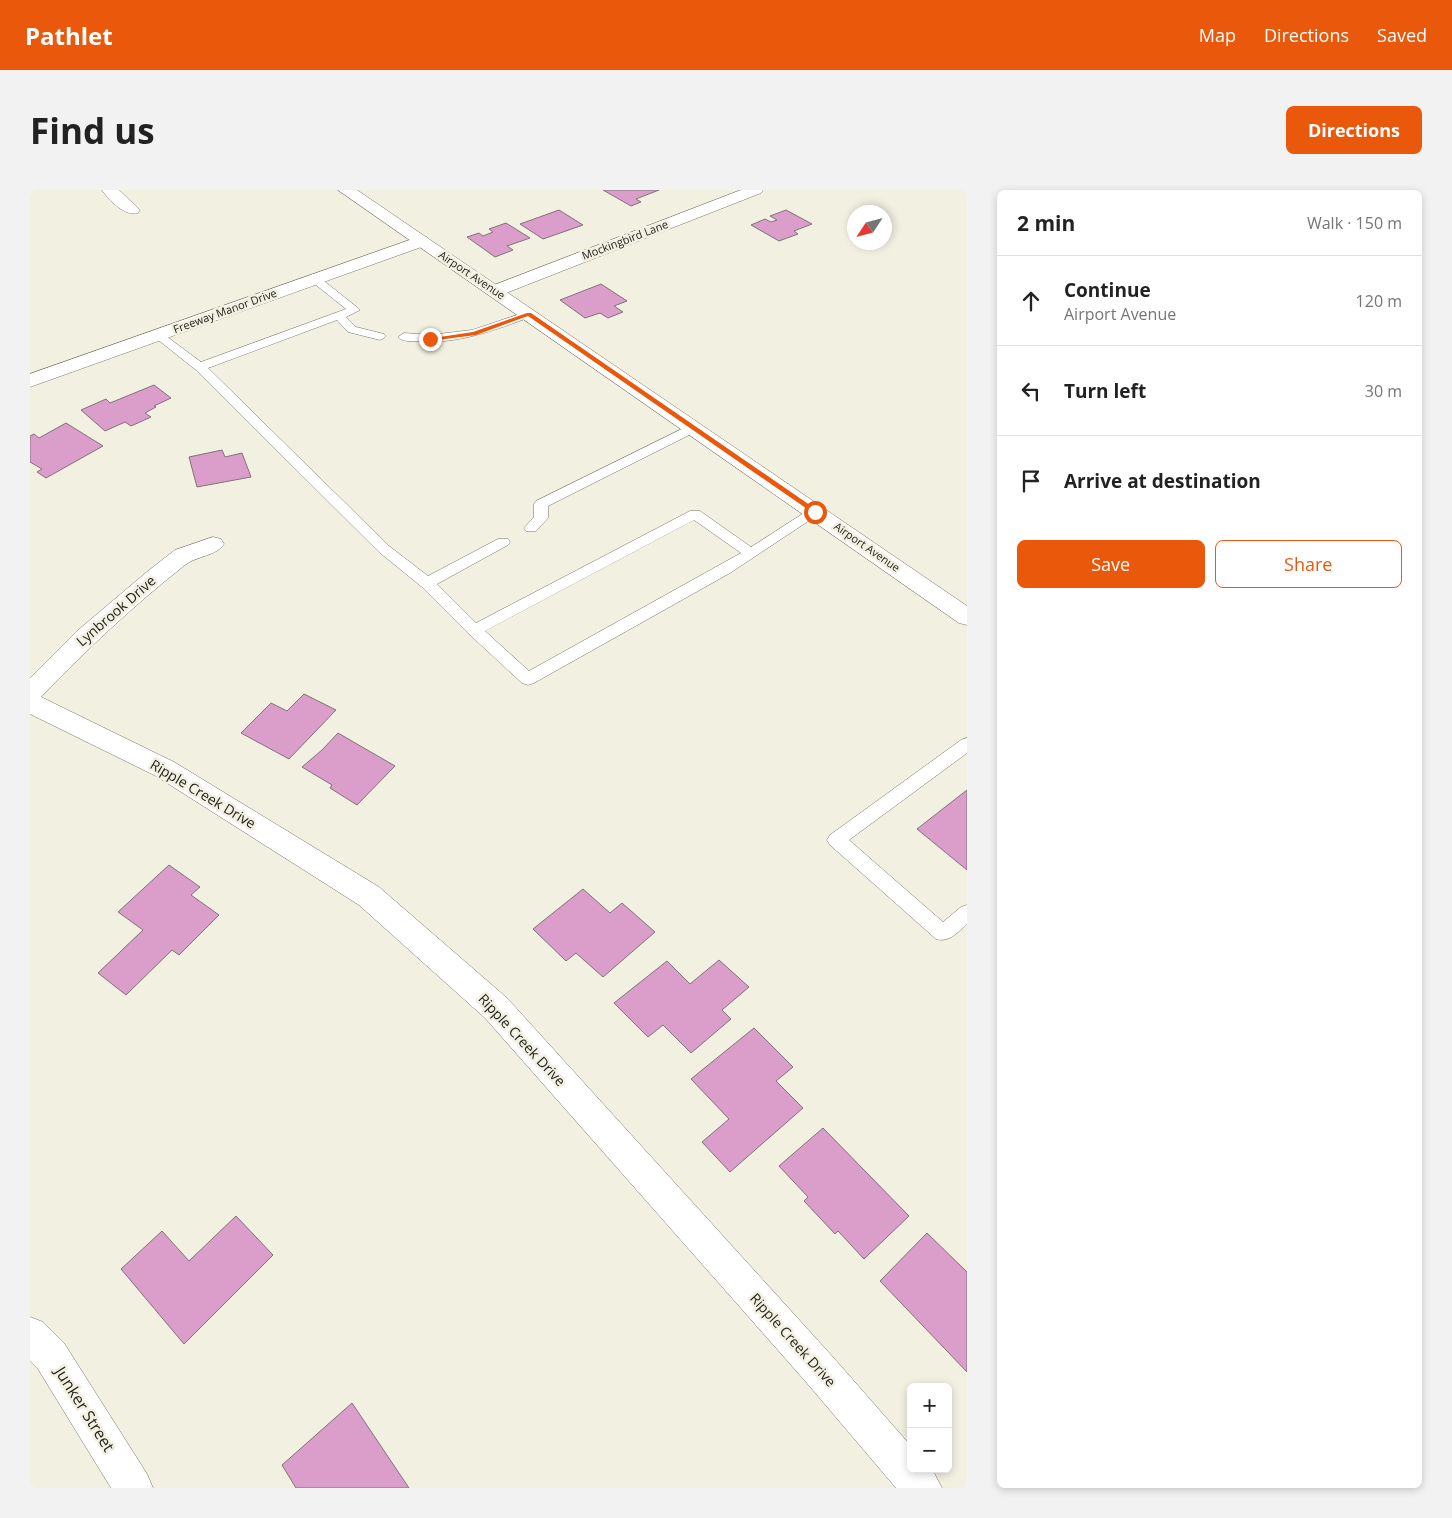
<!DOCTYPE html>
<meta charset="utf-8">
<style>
body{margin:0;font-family:"Open Sans",sans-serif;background:#f2f2f2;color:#222}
.controls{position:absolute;right:15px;bottom:15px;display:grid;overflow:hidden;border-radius:8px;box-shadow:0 2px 8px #0003}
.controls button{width:45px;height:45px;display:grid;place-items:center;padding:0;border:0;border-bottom:1px solid #e0e0e0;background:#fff;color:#222;font:25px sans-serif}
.compass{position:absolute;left:817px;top:15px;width:45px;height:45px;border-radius:50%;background:#fff;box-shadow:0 2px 8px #0003;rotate:234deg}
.stop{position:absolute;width:15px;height:15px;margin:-11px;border:4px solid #ea580c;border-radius:50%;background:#fff}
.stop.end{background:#ea580c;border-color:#fff;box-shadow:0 1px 5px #0008}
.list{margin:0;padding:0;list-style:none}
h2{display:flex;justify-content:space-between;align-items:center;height:65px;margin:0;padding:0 20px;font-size:21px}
h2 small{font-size:16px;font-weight:400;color:#767676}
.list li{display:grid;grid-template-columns:32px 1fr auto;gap:15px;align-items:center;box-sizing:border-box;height:90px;padding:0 20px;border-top:1px solid #e0e0e0}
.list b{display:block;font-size:19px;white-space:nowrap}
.list p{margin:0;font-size:16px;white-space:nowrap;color:#767676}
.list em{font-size:16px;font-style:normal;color:#767676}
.actions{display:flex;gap:10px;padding:15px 20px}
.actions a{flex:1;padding:11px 0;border:1px solid #ea580c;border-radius:8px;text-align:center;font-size:18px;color:#ea580c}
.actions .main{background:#ea580c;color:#fff}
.icon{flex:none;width:28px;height:28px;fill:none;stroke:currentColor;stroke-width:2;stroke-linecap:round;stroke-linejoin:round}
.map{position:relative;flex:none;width:937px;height:1298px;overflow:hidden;border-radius:8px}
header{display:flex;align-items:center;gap:30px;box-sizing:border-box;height:70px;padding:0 25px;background:#ea580c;color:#fff}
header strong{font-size:24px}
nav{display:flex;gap:28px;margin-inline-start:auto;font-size:18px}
.intro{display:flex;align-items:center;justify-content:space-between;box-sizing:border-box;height:120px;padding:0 30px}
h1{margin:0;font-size:35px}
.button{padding:12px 22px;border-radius:8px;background:#ea580c;color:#fff;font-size:18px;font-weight:700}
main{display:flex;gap:30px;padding:0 30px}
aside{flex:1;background:#fff;border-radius:8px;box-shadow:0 2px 8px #0003}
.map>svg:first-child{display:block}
.building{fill:#db9eca;stroke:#7f727b}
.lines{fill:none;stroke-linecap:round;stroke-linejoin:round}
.service-casing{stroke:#777568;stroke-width:1}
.minor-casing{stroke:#777568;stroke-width:1}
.tertiary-casing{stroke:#777568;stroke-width:1}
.service{fill:#fff;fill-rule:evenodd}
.minor{fill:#fff;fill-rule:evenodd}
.tertiary{fill:#fff;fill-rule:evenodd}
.route{fill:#ea580c}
.labels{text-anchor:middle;stroke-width:5;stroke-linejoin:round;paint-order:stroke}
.far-street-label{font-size:11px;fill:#1f1e19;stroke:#f2f0e1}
.street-label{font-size:14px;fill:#1f1e19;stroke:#f2f0e1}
.near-street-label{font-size:16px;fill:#1f1e19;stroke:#f2f0e1}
</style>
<header>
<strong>Pathlet</strong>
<nav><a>Map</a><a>Directions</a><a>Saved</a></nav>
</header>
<div class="intro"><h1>Find us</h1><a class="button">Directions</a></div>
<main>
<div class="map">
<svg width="937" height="1298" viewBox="0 0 937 1298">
<rect width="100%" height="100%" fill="#f2f0e1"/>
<g class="building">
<path d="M573 0H629L606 9 611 12 601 16Z"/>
<path d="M529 20 553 35 513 49 490 34Z"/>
<path d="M756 20 782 34 764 41 768 44 749 51 721 35 735 29 741 32 747 30 740 26Z"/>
<path d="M476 33 500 48 477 56 483 60 465 67 437 47 449 43 453 46 463 42 459 39Z"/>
<path d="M571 94 597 111 584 116 593 122 578 128 570 123 555 128 530 110Z"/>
<path d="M124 195 141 208 124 216 126 217 115 223 121 227 101 236 95 232 75 241 51 220 76 209 80 213Z"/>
<path d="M36 233 73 256 16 288 7 282 12 279 0 272V246L4 244 9 248Z"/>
<path d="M192 260 195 267 212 263 221 287 167 297 159 267Z"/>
<path d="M274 504 306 520 259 569 211 543 241 513 257 521Z"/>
<path d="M308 543 365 576 327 615 300 598 302 595 272 577 292 560Z"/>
<path d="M937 600V680L887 639Z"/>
<path d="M139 675 170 697 161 705 189 725 149 765 142 760 96 805 68 783 113 740 88 722Z"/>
<path d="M553 699 580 723 592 713 625 742 573 787 546 763 536 771 503 739Z"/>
<path d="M689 770 719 797 692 820 701 829 661 863 633 835 618 847 584 813 637 771 660 794Z"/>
<path d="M724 838 763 877 746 891 773 918 700 982 672 952 699 929 661 889Z"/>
<path d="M793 938 879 1026 834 1069 808 1041 805 1044 774 1011 778 1007 749 976Z"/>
<path d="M206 1026 243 1065 154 1154 91 1079 132 1041 159 1071Z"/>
<path d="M897 1043 937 1082V1182L850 1091Z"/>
<path d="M322 1213 379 1298H266L252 1275Z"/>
</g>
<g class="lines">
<g class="service-casing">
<g id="service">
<path d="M285 86 289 87 328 118 330 120 316 127 326 137 354 144 356 146 354 148 350 150 318 142 307 130 178 178 359 356 398 386 468 349H478L480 352 478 355 407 394 446 433 660 321H670L721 357 780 319H790L792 322 700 383 504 493 498 495 492 493 439 444 392 397 349 362 166 180 122 145 124 143H132L171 172 316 119 281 91 279 89ZM664 330 711 363 499 481 455 441Z"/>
<path d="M499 121 503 122 505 124 503 126C465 140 427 155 386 151 380 151 373 152 368 147L374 143 400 145 442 140Z"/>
<path d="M664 233 669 234 670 237 669 240 518 316V328L506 341H496L494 338 504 327V314L506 311Z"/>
<path d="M937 548V563L819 650 913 732 931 717 937 715V734C928 742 919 753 906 749L800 655 797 650 800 645 931 550Z"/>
</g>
</g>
<g class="minor-casing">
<g id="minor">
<path d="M72 0H89L110 20 108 23C95 27 79 10 72 0Z"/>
<path d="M711 0H733L731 3 471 105 465 106 459 105 456 101 459 97Z"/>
<path d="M391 46 397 47 399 51 397 55 0 197V184Z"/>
<path d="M183 347 191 349 194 354C187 366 166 366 155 375 103 416 56 460 11 507L144 572 349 697 477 808 802 1166 881 1256V1279H902L912 1298H866L776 1192 455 828 329 715 126 586 0 524V488L47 441 118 381 145 360Z"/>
<path d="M0 1127 13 1132 34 1153 117 1284 123 1298H81L8 1179 0 1171Z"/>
</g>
</g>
<g class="tertiary-casing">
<path id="tertiary" d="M308 0H327L937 416V435L929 433Z"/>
</g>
<use href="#service" class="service"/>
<use href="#minor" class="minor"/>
<use href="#tertiary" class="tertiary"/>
</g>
<path class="route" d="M497 123H501L787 320V323H783L498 126 446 145 400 151 397 149 443 142Z"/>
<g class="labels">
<g class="far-street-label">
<text transform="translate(595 50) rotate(-21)" y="4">Mockingbird Lane</text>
<text transform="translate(442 85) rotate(34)" y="4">Airport Avenue</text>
<text transform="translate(195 121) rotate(-20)" y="4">Freeway Manor Drive</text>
<text transform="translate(837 357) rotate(35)" y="4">Airport Avenue</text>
</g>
<g class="street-label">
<text transform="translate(86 421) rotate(-41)" y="5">Lynbrook Drive</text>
<text transform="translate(173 604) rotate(31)" y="5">Ripple Creek Drive</text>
<text transform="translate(492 850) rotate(47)" y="5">Ripple Creek Drive</text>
<text transform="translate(763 1150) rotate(48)" y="5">Ripple Creek Drive</text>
</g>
<g class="near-street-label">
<text transform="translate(55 1219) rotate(58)" y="6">Junker Street</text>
</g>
</g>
</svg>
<div class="controls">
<button>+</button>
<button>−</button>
</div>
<svg class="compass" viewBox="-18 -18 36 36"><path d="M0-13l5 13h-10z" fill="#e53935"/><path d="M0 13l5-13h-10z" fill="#767676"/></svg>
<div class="stop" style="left:785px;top:322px"></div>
<div class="stop end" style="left:400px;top:149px"></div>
</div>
<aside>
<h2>2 min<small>Walk · 150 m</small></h2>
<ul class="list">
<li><svg class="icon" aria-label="ahead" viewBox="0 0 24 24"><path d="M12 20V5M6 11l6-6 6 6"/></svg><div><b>Continue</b><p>Airport Avenue</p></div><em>120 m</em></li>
<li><svg class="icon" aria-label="left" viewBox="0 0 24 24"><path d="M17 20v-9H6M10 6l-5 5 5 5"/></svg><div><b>Turn left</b></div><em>30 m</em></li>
<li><svg class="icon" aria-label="arrive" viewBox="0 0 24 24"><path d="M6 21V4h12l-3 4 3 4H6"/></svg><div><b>Arrive at destination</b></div></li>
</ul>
<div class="actions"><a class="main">Save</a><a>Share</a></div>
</aside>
</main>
